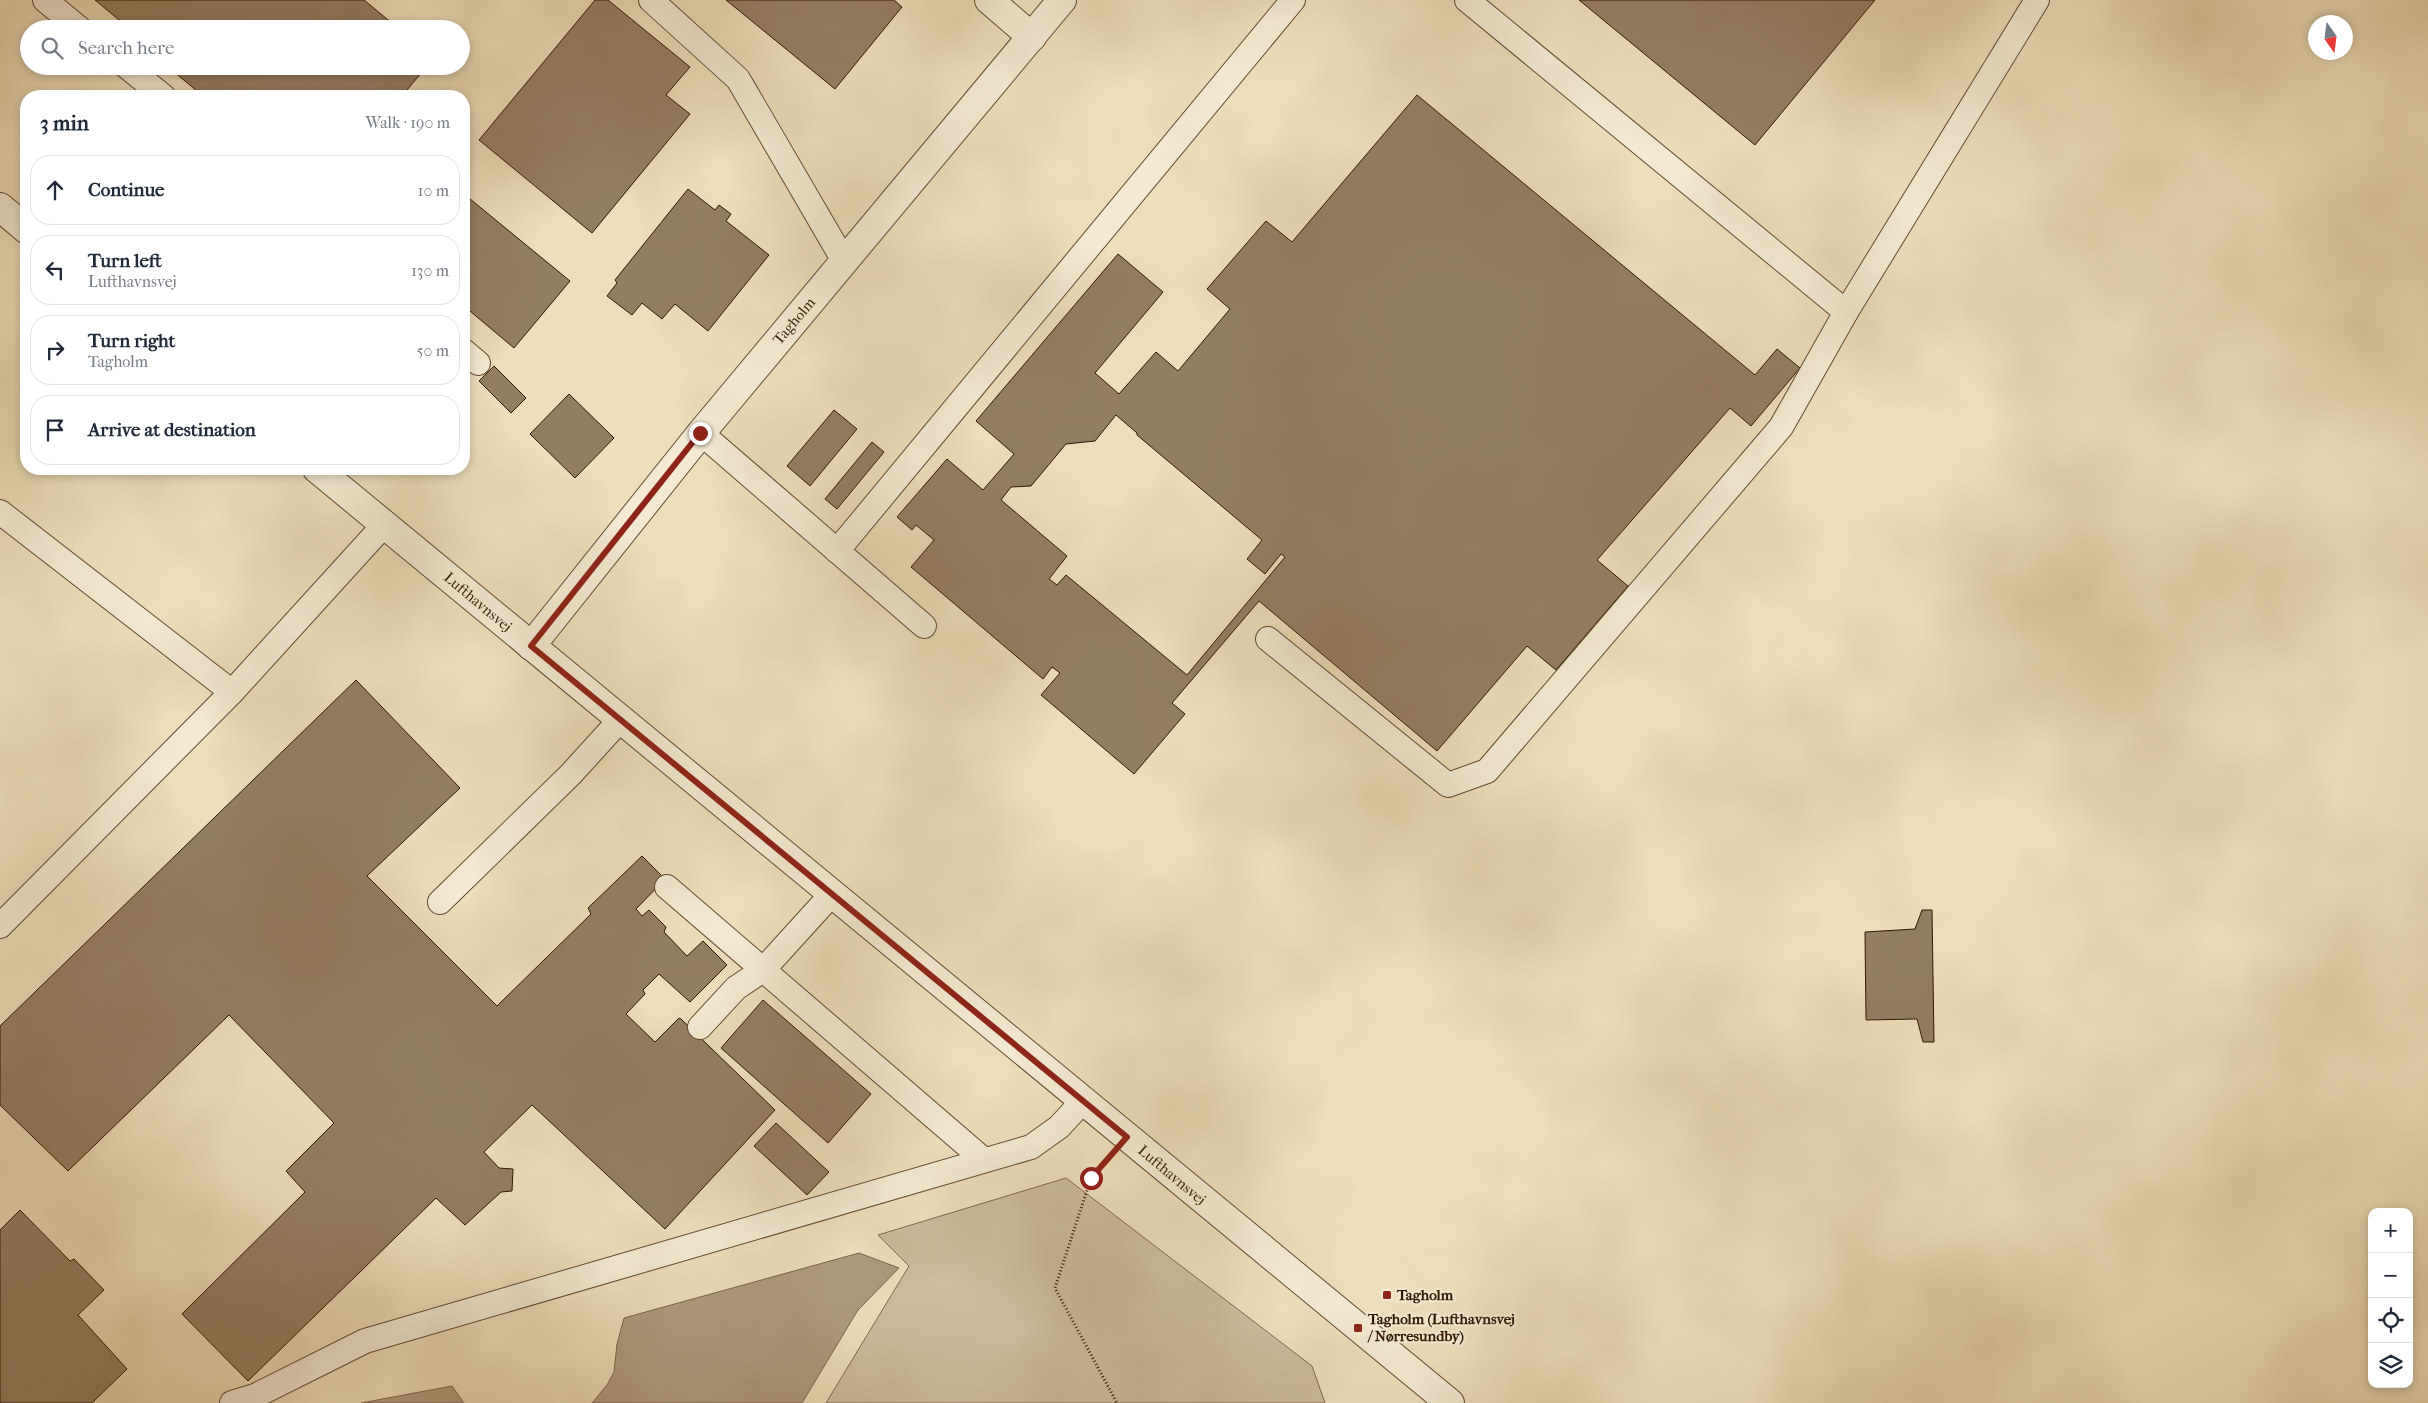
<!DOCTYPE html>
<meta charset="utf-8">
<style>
body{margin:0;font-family:"IM FELL French Canon",serif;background:#f6f6f7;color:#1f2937}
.controls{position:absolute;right:15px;bottom:15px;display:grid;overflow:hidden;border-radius:10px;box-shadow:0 2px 8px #0003}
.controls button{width:45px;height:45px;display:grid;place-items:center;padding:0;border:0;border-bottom:1px solid #e0e1e3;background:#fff;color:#1f2937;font:25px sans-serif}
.compass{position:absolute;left:2308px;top:15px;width:45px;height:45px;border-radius:50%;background:#fff;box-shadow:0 2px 8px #0003;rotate:166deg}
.stop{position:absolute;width:15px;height:15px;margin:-11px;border:4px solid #8f2418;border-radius:50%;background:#fff}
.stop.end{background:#8f2418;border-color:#fff;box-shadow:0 1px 5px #0008}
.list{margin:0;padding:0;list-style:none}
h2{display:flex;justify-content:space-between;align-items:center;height:65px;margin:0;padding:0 20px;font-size:21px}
h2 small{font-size:16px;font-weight:400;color:#747a83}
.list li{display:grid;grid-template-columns:32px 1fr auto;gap:15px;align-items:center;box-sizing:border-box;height:70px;margin:0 10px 10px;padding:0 10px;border:1px solid #e0e1e3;border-radius:20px}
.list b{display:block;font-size:19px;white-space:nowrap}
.list p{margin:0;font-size:16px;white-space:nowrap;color:#747a83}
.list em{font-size:16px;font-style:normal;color:#747a83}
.icon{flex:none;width:28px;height:28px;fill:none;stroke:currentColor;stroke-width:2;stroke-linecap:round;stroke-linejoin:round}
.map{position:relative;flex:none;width:2428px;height:1403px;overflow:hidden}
.search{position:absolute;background:#fff;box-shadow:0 2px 8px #0003;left:20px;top:20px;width:450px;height:55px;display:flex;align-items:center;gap:12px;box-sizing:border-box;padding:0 18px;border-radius:28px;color:#747a83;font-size:19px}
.panel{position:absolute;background:#fff;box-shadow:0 2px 8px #0003;left:20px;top:90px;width:450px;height:385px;border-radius:20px}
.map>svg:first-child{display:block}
.green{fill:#cebc9a;stroke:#806a4d}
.water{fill:#ae9a7b;stroke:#7c664a}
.building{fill:#947e61;stroke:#321700;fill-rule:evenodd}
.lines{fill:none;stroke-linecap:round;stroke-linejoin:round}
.service-casing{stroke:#61492e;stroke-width:26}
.minor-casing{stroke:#61492e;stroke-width:30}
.tertiary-casing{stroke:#61492e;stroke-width:30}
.path{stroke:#321700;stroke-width:3;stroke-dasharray:1 2.5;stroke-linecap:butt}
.service{stroke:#f4ead2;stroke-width:24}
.minor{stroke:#f4ead2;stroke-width:28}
.tertiary{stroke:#f4ead2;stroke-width:28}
.route{stroke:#8f2418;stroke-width:6}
.poi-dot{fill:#8f2418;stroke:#f4ead2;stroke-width:2}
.labels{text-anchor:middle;stroke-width:4;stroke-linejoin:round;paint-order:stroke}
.street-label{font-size:15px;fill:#321700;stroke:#f4ead2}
.poi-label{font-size:15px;font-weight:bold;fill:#321700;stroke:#f4ead2;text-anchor:start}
</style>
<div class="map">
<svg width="2428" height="1403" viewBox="0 0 2428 1403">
<rect width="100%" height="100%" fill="#eedeba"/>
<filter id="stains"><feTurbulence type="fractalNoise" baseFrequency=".004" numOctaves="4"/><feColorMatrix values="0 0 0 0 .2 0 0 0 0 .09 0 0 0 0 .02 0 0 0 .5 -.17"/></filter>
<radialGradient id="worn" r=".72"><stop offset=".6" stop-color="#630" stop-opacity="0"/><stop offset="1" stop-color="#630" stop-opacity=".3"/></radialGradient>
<path class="green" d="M1066 1178 1312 1366 1325 1403H826L909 1266 878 1235Z"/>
<g class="water">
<path d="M859 1253 899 1268 858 1310 802 1403H592L607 1385 614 1372 617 1344 624 1318Z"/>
<path d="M452 1386 464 1403H361Z"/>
</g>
<g class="building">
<path d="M95 0H364L399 29H130Z"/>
<path d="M595 0H608L690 67 666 95 690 114 592 233 479 140Z"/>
<path d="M726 0H894L902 7 835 89Z"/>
<path d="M1579 0H1875L1755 145Z"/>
<path d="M167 66H427L402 96H203Z"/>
<path d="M1417 95 1755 375 1777 349 1800 368 1751 426 1730 408 1597 560 1628 586 1556 670 1527 646 1437 751 1259 601 1172 703 1185 714 1134 774 1041 695 1060 673 1052 667 1043 679 911 567 934 540 916 525 912 530 897 517 947 459 983 490 1014 454 976 421 1118 254 1163 292 1095 373 1119 394 1156 352 1178 371 1230 309 1207 289 1266 221 1292 242ZM1116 415 1137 433V435L1262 540 1247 559 1265 574 1281 554 1285 557 1187 675 1066 575 1057 585 1049 579 1067 556 1001 500 1011 487 1031 486 1066 444 1095 441Z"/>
<path d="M688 189 715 210 719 205 731 214 726 221 769 255 708 331 675 304 662 319 642 303 632 315 607 296 617 283 615 280Z"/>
<path d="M464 194 570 281 514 348 464 306Z"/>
<path d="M494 366 526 398 511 413 479 381Z"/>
<path d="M569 394 614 438 575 478 530 434Z"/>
<path d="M834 410 857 429 810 486 787 466Z"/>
<path d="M872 442 884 452 837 509 825 499Z"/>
<path d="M356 680 460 788 367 876 497 1006 591 914 588 908 642 856 665 879 636 909 642 916 649 910 666 927 664 932 687 956 703 941 727 965 690 1002 659 974 643 990 645 994 626 1014 655 1042 679 1018 681 1019 775 1110 665 1229 532 1105 484 1152 499 1168 513 1169 512 1191 501 1192 465 1225 436 1198 248 1381 182 1314 305 1192 286 1171 334 1123 229 1015 68 1171 0 1105V1026Z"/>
<path d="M1922 910H1932L1934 1042H1923L1917 1019 1866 1020 1865 932 1915 929Z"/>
<path d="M763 1000 871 1094 828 1143 721 1048Z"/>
<path d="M776 1123 829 1172 807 1195 754 1146Z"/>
<path d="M20 1210 70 1261 74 1259 104 1290 78 1315 127 1369 92 1403H0V1230Z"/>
</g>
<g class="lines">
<g class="service-casing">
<g id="service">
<path d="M45 0 80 29"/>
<path d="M651 0 738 79 844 261"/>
<path d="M1467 0 1846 312"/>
<path d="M126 66 163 96"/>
<path d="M464 351 478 363"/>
<path d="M701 433 924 626"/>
<path d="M0 512 232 692"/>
<path d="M837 551 1293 0"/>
<path d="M1268 639 1448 785 1487 771 1781 427 1846 312 2037 0"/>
<path d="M667 887 984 1160"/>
<path d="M440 902 571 774 620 720"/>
<path d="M0 926 232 692 384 525"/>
<path d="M700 1027 736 988 763 970 832 894"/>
<path d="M232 1403 255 1396 365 1341 1031 1147 1059 1127 1083 1101"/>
</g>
</g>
<g class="minor-casing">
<g id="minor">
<path d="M989 0 1032 37"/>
<path d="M531 646 701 433 1062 0"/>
</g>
</g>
<g class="tertiary-casing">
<g id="tertiary">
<path d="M0 207 26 229"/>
<path d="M317 469 1450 1403"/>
</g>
</g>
<path class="path" d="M1103 1164 1091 1178 1055 1288 1117 1403"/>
<use href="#service" class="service"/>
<use href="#minor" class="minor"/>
<use href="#tertiary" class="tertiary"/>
</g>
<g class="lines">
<path class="route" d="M700 433 531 646 1127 1137 1091 1178"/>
</g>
<g class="poi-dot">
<rect x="1382" y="1290" width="10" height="10" rx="2.5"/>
<rect x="1353" y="1323" width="10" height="10" rx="2.5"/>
</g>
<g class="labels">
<g class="street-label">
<text transform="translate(794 321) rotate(-50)" y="5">Tagholm</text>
<text transform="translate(478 602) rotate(40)" y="5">Lufthavnsvej</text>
<text transform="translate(1172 1175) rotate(40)" y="5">Lufthavnsvej</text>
</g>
<g class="poi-label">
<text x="1397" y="1300">Tagholm</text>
<text x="1368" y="1324">Tagholm (Lufthavnsvej<tspan x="1368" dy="17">/ Nørresundby)</tspan></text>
</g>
</g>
<rect width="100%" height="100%" filter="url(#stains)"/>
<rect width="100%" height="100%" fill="url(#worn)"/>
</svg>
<div class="controls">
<button>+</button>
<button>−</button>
<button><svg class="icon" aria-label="locate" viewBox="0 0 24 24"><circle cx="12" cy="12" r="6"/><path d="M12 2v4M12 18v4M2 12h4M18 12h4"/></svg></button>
<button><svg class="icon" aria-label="layers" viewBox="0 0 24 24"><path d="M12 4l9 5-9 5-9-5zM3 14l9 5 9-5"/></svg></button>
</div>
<svg class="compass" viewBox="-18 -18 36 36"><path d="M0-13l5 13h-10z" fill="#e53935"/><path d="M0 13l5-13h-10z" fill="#747a83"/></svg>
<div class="stop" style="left:1091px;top:1178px"></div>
<div class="stop end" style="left:700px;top:433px"></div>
<div class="search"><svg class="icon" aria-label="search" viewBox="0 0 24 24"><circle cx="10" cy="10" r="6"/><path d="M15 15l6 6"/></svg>Search here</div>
<section class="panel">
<h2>3 min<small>Walk · 190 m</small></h2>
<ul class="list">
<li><svg class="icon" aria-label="ahead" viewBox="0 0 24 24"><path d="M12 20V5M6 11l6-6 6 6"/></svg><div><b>Continue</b></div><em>10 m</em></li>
<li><svg class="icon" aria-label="left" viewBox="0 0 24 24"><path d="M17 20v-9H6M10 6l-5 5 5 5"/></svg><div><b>Turn left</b><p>Lufthavnsvej</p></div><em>130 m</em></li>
<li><svg class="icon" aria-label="right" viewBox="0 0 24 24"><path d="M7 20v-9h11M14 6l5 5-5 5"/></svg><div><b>Turn right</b><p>Tagholm</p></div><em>50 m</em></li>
<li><svg class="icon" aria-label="arrive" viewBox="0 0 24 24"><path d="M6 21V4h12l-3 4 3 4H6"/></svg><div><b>Arrive at destination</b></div></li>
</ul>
</section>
</div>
